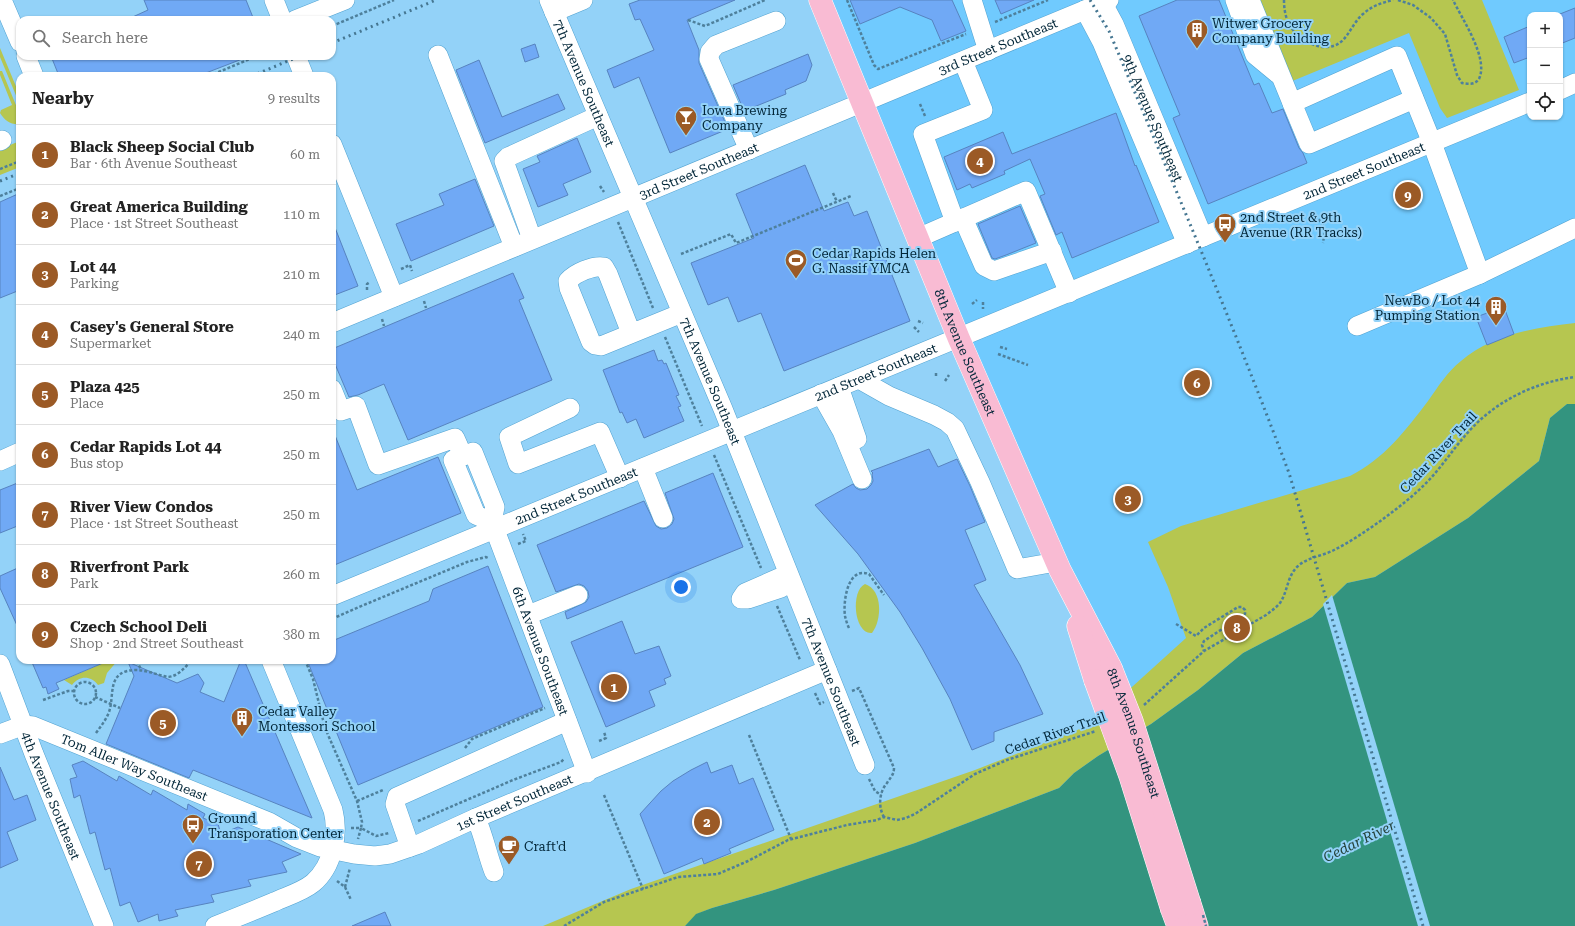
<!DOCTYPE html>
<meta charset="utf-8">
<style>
body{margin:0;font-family:"Roboto Serif",serif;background:#f2f2f2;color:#222}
.controls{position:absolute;right:12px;top:12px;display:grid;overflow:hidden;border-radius:8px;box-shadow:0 1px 3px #0004}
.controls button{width:36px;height:36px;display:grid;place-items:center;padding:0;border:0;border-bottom:1px solid #e0e0e0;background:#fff;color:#222;font:20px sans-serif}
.you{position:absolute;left:681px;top:587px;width:14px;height:14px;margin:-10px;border:3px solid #fff;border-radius:50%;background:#1a73e8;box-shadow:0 0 0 6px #1a73e833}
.badge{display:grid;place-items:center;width:26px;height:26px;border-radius:50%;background:#9b5a26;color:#fff;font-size:13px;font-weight:700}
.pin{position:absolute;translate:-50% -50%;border:2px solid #fff;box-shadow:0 1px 4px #0006}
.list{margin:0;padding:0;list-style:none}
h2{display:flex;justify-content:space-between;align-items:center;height:52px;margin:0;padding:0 16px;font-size:17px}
h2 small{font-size:13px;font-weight:400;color:#767676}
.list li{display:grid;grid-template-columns:26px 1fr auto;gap:12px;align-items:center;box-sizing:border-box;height:60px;padding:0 16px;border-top:1px solid #e0e0e0}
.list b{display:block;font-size:15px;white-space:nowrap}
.list p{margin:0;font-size:13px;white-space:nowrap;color:#767676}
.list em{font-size:13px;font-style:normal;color:#767676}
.icon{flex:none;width:22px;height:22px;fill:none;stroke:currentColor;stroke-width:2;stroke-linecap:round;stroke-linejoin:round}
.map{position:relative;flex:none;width:1575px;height:926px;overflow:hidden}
.search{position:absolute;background:#fff;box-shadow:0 1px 3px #0004;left:16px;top:16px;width:320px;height:44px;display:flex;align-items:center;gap:10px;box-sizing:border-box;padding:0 14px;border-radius:12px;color:#767676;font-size:15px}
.panel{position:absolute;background:#fff;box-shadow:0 1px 3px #0004;left:16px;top:72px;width:320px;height:592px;border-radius:12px}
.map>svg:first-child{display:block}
.built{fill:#70cafe;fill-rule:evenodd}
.green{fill:#b6c650}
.water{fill:#33947f}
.pier{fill:#93d2f8}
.building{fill:#70a9f5;stroke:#5783bf}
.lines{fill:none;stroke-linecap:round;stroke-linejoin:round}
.minor-casing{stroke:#51a2d0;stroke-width:20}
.major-casing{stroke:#fff;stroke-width:23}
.path{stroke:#4e809c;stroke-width:2.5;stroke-dasharray:3 2;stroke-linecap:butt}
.minor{stroke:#fff;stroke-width:19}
.major{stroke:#f9bbd3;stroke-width:22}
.rail{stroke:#457691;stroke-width:3;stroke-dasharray:2 4;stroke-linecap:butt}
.major-bridge-casing{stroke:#fff;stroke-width:23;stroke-linecap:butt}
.path-bridge{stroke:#4e809c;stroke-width:2.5;stroke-dasharray:3 2;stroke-linecap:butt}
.major-bridge{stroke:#f9bbd3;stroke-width:22}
.labels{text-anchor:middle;stroke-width:4;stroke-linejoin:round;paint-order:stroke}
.poi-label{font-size:13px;fill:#022638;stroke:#93d2f8;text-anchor:start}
.street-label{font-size:13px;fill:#022638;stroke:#93d2f8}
.water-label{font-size:14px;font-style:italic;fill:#244139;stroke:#93d2f8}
</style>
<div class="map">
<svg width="1575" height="926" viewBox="0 0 1575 926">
<rect width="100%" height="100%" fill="#93d2f8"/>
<path class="built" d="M820 0H1575V402L1123 735ZM1530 15H1560V117H1530Z"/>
<g class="green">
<path d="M1257 0H1482L1519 90 1447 118 1440 108 1409 33 1290 82Z"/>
<path d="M0 48 20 96V105L0 57Z"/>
<path d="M0 71H2L20 115V124C11 125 5 121 0 113L1 110 12 105 0 75Z"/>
<path d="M20 141V167L0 175V149Z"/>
<path d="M1575 323V404H1567L1550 418 1539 461 1468 518 1375 577 1347 583 1312 617 1243 653 1198 690 1151 724 1098 756 1074 773 1059 788 915 843 774 890 712 908 697 914 685 926H543L631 889 975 770 1090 725 1186 638 1168 587 1148 542 1181 526 1350 476C1383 460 1406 430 1428 401 1438 387 1447 372 1461 361 1491 335 1537 327 1575 323Z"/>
<path d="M865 584C883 590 882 620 872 633 854 635 850 591 865 584Z"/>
<path d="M110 660H118L107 673 104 683 98 685C91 676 80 675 72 685L64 680Z"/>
</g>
<path class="water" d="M1567 404H1575V926H685L696 914 712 908 774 890 915 843 1059 788 1074 773 1098 756 1151 724 1198 690 1243 653 1312 617 1347 583 1375 577 1468 518 1539 461 1550 418Z"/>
<path class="pier" d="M1332 595 1430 926H1418L1323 604Z"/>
<g class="building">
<path d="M144 0H246L254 20H126L148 10Z"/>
<path d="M640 0H735L687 20 699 50V63L728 129 670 153 639 77 614 88 607 70 654 50 640 19 635 20 629 4Z"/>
<path d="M850 0H952L966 31 941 41 932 20 900 7 860 24Z"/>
<path d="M995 0H1034L1001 14Z"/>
<path d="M1177 0H1219L1254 85 1259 83 1272 113 1283 109 1299 148 1303 153 1307 163 1208 204 1173 118 1180 115 1139 16Z"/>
<path d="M1575 8V38L1560 44V14Z"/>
<path d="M1530 26V57L1514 63 1504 37Z"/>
<path d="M535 44 539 57 525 62 521 49Z"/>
<path d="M808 54 812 65 806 81 785 90 786 94 744 111 733 85Z"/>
<path d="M51 56H250L198 76H59Z"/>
<path d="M479 60 502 117 558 94 565 109 485 143 456 70Z"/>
<path d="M1116 113 1135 166 1136 165 1159 222 1072 258 1062 232 1056 235 1040 196 1045 194 1030 159 1004 171 1005 174 972 188 970 184 957 190 944 157 1003 132 1012 154Z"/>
<path d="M577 138 591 172 563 184 568 195 538 207 523 169 540 162 537 156Z"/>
<path d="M805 165 824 211 848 202 854 216 867 211 910 321 784 371 761 313 738 322 728 297 708 305 691 263 754 238 736 194Z"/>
<path d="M475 179 494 226 411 261 396 224 444 205 439 194Z"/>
<path d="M20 193V290L0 298V202Z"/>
<path d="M1020 206 1036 243 1006 255 995 259 992 258 978 224Z"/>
<path d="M332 220 358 286 332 296Z"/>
<path d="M513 273 524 298 519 300 552 380 408 440 384 384 358 395 349 397 332 357V349Z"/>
<path d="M1504 307 1514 334 1487 345 1476 317Z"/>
<path d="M654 350 658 361 662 360 664 364 666 363 679 395 676 396 681 406 678 407 684 421 644 438 636 419 627 423 622 412 620 413 603 370Z"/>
<path d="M332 428 357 490 438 457 461 513 332 566Z"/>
<path d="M929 449 938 467 957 459 970 486 985 522 965 530 986 580 974 585 1020 665 1043 714 994 732V741L972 750 950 699 922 648 900 612 858 554 815 505 853 484 856 488 860 490 867 489 871 485 873 481 872 474 873 473 871 471Z"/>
<path d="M713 473 743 547 567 619 565 612 586 602 589 597 588 591 584 586 579 584 556 592 537 545 644 501 656 526 661 529 667 528 672 524 674 519 665 493Z"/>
<path d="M20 482V525L0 533V490Z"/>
<path d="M488 566 543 707 358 785 307 660H332V641L429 601 433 589Z"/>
<path d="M20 567V632L0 588V576Z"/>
<path d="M622 621 635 654 659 646 671 676 664 679 666 684 649 691 655 706 606 727 571 642Z"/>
<path d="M31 660H110L56 683 59 689 48 694 46 687 43 688Z"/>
<path d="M241 660H244L312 818 193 770 189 778 106 744 134 676 128 662 177 683 198 674 204 683 200 692 224 702Z"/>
<path d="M83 761 117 781 119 776 151 795 153 790 187 810 188 804 205 814 203 818 218 824 221 834 238 827 301 854 282 862 287 872 248 880 251 886 211 895 214 902 175 910 178 916 159 921 158 914 138 922 130 902 120 906 110 868 105 870 95 832 90 834 80 795 74 798 70 779 77 777 72 765Z"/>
<path d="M707 762 711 773 732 765 739 784 753 778 774 830 729 849 731 853 704 864 702 858 664 874 640 814 661 791 673 781 691 770Z"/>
<path d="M0 767 14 800 27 795 36 820 7 832 18 860 0 868Z"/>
<path d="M385 912 391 926H352Z"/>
</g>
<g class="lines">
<g class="minor-casing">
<g id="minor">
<path d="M2 0 20 42"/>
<path d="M274 0 282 20"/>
<path id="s1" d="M549 0 723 409 865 765"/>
<path d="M972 0 988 51"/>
<path id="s2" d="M1101 0 1114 24 1203 237"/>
<path d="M1235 0 1255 55 1278 74"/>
<path d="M1250 0 1292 103 1397 56 1432 143 1480 274 1575 228"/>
<path d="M1085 10 1102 42 1187 244"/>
<path d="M554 12 583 0"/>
<path d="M295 20 345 0"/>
<path d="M438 55 514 247"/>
<path d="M26 56 34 76"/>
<path d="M296 56 304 76"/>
<path d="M1560 90 1575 83"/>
<path d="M1292 103 1309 144 1414 99"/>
<path d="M0 141 2 140"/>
<path d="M332 144 394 297"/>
<path d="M749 150 709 59 710 52 716 45 776 21"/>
<path d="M963 218 984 266 994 271 1052 251"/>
<path d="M955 222 923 134 983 110 963 61"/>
<path d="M918 238 1026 191 1069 293"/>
<path d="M532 239 504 161 508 157 598 116"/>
<path id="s3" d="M332 323 1109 0"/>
<path d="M1357 326 1480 274"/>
<path d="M631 333 608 274 604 267C593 265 575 273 568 281L569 288 591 342 595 345 601 346 682 313"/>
<path d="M859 379 889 396 934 415 947 422 955 429 980 482 1017 569 1056 562"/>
<path d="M839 387 857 439"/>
<path d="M332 389 341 411 356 406 378 465 455 438 463 456"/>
<path d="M821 394 842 431 862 479"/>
<path d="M570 408 509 437 518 464 600 432 620 478"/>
<path d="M0 461 20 452"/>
<path d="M643 468 663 518"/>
<path id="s4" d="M492 522 476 515 453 460 473 452 495 507 492 522 587 773"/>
<path d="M779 578 790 579 781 588 748 599H741L745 593Z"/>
<path id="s5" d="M332 596 1530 102"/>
<path d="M528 615 578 595"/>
<path id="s6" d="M0 664 34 754 104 926"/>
<path id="s7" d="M0 734 24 725 33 726 269 822 297 838 320 847 354 854 375 856 390 854 419 844 476 818 827 670"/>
<path d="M476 818C484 836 487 854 494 872"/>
<path d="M410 847 395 804 397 797 567 721"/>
<path d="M215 926C235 918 255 910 274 902 287 896 302 892 313 883 333 866 339 834 333 810L271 660"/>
</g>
</g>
<g class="major-casing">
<g id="major">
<path id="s8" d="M820 0 959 339 1060 570 1111 668"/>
<path d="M1078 626 1095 680"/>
<path d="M1190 904 1197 926"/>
<path d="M1172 910 1178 926"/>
</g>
</g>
<g class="path">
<path d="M847 0 874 65 878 69 966 34"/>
<path d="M1284 0C1284 15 1288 28 1301 37 1308 43 1316 47 1326 47 1347 47 1349 26 1363 14 1372 6 1381 3 1393 0"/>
<path d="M1398 0 1413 5 1431 18 1445 34 1457 75 1462 83C1469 84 1475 85 1479 79 1489 58 1462 19 1453 0"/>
<path d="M688 20 705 26 765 0"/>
<path d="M995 22 1048 0"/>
<path d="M332 26 394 0"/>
<path d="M209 76 257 56"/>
<path d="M920 104 925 116"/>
<path d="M0 169 20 161"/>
<path d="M600 186 604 192"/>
<path d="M833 193 837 202"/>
<path d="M0 196 20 188"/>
<path d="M1315 216C1326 226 1325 229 1323 243"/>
<path d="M618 222 653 308"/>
<path d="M681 254 731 234 736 243 851 196"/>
<path d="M401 269 410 265 412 271"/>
<path d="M367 290V284L370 282"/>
<path d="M424 301 426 308"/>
<path d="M983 302V309"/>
<path d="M972 304 977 300"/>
<path d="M382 319 384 326"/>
<path d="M918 321 923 323"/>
<path d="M914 327 919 332"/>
<path d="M665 337 702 426"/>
<path d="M1000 347 1007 349"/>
<path d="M998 354 1028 365"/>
<path d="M936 373V377"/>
<path d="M945 381 949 375"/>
<path d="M714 455 761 568"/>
<path d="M518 544 526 541 523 534"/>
<path d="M777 606 800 660"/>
<path d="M332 619 359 607 467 562 486 557 488 558"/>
<path d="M1176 624 1196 636 1204 628 1238 607H1242L1245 610V614L1204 641 1202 645 1204 651"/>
<path d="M849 628C847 624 846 620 845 616 843 603 847 566 869 574L884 595"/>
<path d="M305 660 313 679 325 728 357 801 362 822 361 828 376 836 389 833"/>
<path d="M137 661 141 670"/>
<circle cx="85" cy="693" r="11"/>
<path d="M852 691 859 688 894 768C894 775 890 778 887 783 879 792 878 807 884 817"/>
<path d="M815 693 820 704 824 702"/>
<path d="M95 697 120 708"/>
<path d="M43 700 68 691H74"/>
<path d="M1144 705 1204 651 1266 615C1271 611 1276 608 1280 603 1288 591 1287 576 1298 566 1308 557 1323 556 1334 550 1350 542 1368 530 1383 519 1399 507 1415 495 1429 480 1444 464 1456 445 1471 429 1498 400 1536 382 1575 377"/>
<path d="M96 733C101 726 106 720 109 712 115 695 106 671 135 670 147 670 157 675 168 677 179 676 185 667 192 660"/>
<path d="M749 735 791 839"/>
<path d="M599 741 606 738 604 732"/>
<path d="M465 748 472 739 545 708"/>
<path d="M869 779 875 791 881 795"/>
<path d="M604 795 643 889"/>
<path d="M357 801 383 790"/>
<path d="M418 821 513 780 561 762 564 759"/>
<path d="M351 828H361L358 839"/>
<path d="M337 881 345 887 350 868"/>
<path d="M345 887 351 900"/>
<path d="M564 926 604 902 678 877 718 874 748 861 788 840 847 825 877 820 884 817 897 820 906 818 915 814 975 774 1007 760 1096 731"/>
</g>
<use href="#minor" class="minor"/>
<use href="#major" class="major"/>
<g class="rail">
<path d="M1090 0 1109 31C1171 178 1233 324 1289 473L1423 926"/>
<path d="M332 43 436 0"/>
<path d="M252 76 300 56"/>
<path d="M0 181 20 173"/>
</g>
<g class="major-bridge-casing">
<g id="major-bridge">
<path id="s9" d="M1111 668 1132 721 1190 904"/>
<path d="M1095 680 1130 776 1172 910"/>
</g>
</g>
<path class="path-bridge" d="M1203 915 1206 926"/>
<use href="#major-bridge" class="major-bridge"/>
</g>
<defs>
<g id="building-pin" transform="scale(1.15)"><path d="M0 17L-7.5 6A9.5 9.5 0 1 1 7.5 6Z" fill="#9b5a26" stroke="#93d2f8"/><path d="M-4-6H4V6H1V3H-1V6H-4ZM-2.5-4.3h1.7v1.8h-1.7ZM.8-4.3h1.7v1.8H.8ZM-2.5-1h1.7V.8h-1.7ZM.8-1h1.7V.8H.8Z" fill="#fff"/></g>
<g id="bar-pin" transform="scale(1.15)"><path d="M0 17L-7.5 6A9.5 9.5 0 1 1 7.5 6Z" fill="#9b5a26" stroke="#93d2f8"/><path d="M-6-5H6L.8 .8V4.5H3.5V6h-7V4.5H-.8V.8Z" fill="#fff"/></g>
<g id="bus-pin" transform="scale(1.15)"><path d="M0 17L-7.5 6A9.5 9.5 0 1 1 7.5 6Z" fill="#9b5a26" stroke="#93d2f8"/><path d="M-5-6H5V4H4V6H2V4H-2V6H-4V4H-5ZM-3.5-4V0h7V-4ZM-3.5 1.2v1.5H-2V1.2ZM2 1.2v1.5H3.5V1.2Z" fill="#fff"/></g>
<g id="stadium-pin" transform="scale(1.15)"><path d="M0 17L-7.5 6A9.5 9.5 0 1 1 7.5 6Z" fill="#9b5a26" stroke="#93d2f8"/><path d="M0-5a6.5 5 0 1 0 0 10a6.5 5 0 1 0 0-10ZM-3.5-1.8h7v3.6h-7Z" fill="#fff"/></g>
<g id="cafe-pin" transform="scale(1.15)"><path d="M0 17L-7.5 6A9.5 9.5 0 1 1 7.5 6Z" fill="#9b5a26" stroke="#93d2f8"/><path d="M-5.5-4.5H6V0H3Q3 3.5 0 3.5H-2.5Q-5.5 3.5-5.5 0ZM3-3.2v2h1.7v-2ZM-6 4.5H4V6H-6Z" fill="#fff"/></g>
</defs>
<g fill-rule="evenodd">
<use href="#building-pin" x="1197" y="30"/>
<use href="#bar-pin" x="686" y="117"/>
<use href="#bus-pin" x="1225" y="224"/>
<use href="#stadium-pin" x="796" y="260"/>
<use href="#building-pin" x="1496" y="307"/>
<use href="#building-pin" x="242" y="718"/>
<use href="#bus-pin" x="193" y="825"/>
<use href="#cafe-pin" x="509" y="846"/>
</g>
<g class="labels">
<g class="poi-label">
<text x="1212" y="28">Witwer Grocery<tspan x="1212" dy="15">Company Building</tspan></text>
<text x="702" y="115">Iowa Brewing<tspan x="702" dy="15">Company</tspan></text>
<text x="1240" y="222">2nd Street &amp; 9th<tspan x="1240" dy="15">Avenue (RR Tracks)</tspan></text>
<text x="812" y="258">Cedar Rapids Helen<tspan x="812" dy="15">G. Nassif YMCA</tspan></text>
<text x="1480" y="305" text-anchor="end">NewBo / Lot 44<tspan x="1480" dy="15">Pumping Station</tspan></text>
<text x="258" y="716">Cedar Valley<tspan x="258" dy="15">Montessori School</tspan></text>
<text x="208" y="823">Ground<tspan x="208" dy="15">Transporation Center</tspan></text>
<text x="524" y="851">Craft'd</text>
</g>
<g class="street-label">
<text dy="5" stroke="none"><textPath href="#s3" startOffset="721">3rd Street Southeast</textPath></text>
<text dy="5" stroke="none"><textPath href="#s1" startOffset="90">7th Avenue Southeast</textPath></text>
<text dy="5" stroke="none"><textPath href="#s2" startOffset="129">9th Avenue Southeast</textPath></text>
<text dy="5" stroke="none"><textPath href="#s3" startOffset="397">3rd Street Southeast</textPath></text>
<text dy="5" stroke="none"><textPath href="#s5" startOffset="1116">2nd Street Southeast</textPath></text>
<text dy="5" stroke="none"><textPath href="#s8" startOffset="381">8th Avenue Southeast</textPath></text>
<text dy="5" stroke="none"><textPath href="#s5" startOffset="588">2nd Street Southeast</textPath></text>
<text dy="5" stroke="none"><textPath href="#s1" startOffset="414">7th Avenue Southeast</textPath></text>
<text transform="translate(1438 452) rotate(-47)" y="5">Cedar River Trail</text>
<text dy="5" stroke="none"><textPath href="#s5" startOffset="264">2nd Street Southeast</textPath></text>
<text dy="5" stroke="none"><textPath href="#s4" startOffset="311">6th Avenue Southeast</textPath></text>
<text dy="5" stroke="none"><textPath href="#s1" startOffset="738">7th Avenue Southeast</textPath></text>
<text transform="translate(1055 733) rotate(-19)" y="5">Cedar River Trail</text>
<text dy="5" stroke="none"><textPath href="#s9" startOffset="69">8th Avenue Southeast</textPath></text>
<text dy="5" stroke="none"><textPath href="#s7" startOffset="144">Tom Aller Way Southeast</textPath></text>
<text dy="5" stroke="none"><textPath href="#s6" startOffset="141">4th Avenue Southeast</textPath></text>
<text dy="5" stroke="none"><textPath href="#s7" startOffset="552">1st Street Southeast</textPath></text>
</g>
<g class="water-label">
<text transform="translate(1359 841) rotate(-26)" y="5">Cedar River</text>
</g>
</g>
</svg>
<div class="controls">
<button>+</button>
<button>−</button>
<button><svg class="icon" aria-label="locate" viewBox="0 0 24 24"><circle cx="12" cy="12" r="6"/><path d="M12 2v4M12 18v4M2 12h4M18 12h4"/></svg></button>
</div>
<div class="you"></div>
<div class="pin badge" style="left:614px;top:687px">1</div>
<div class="pin badge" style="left:707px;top:822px">2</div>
<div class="pin badge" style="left:1128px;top:499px">3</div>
<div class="pin badge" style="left:980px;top:161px">4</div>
<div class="pin badge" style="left:163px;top:723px">5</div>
<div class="pin badge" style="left:1197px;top:383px">6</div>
<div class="pin badge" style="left:199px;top:864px">7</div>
<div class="pin badge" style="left:1237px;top:628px">8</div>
<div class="pin badge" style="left:1408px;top:195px">9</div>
<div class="search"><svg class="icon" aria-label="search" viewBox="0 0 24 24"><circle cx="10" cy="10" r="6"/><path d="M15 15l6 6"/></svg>Search here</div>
<section class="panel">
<h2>Nearby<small>9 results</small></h2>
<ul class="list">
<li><span class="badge">1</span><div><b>Black Sheep Social Club</b><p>Bar · 6th Avenue Southeast</p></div><em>60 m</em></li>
<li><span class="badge">2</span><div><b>Great America Building</b><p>Place · 1st Street Southeast</p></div><em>110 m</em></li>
<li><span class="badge">3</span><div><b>Lot 44</b><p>Parking</p></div><em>210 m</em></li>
<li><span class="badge">4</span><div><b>Casey's General Store</b><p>Supermarket</p></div><em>240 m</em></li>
<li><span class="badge">5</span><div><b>Plaza 425</b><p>Place</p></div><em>250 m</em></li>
<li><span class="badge">6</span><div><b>Cedar Rapids Lot 44</b><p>Bus stop</p></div><em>250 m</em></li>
<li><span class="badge">7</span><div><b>River View Condos</b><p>Place · 1st Street Southeast</p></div><em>250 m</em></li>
<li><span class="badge">8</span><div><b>Riverfront Park</b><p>Park</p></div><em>260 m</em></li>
<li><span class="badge">9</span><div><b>Czech School Deli</b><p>Shop · 2nd Street Southeast</p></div><em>380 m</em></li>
</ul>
</section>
</div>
